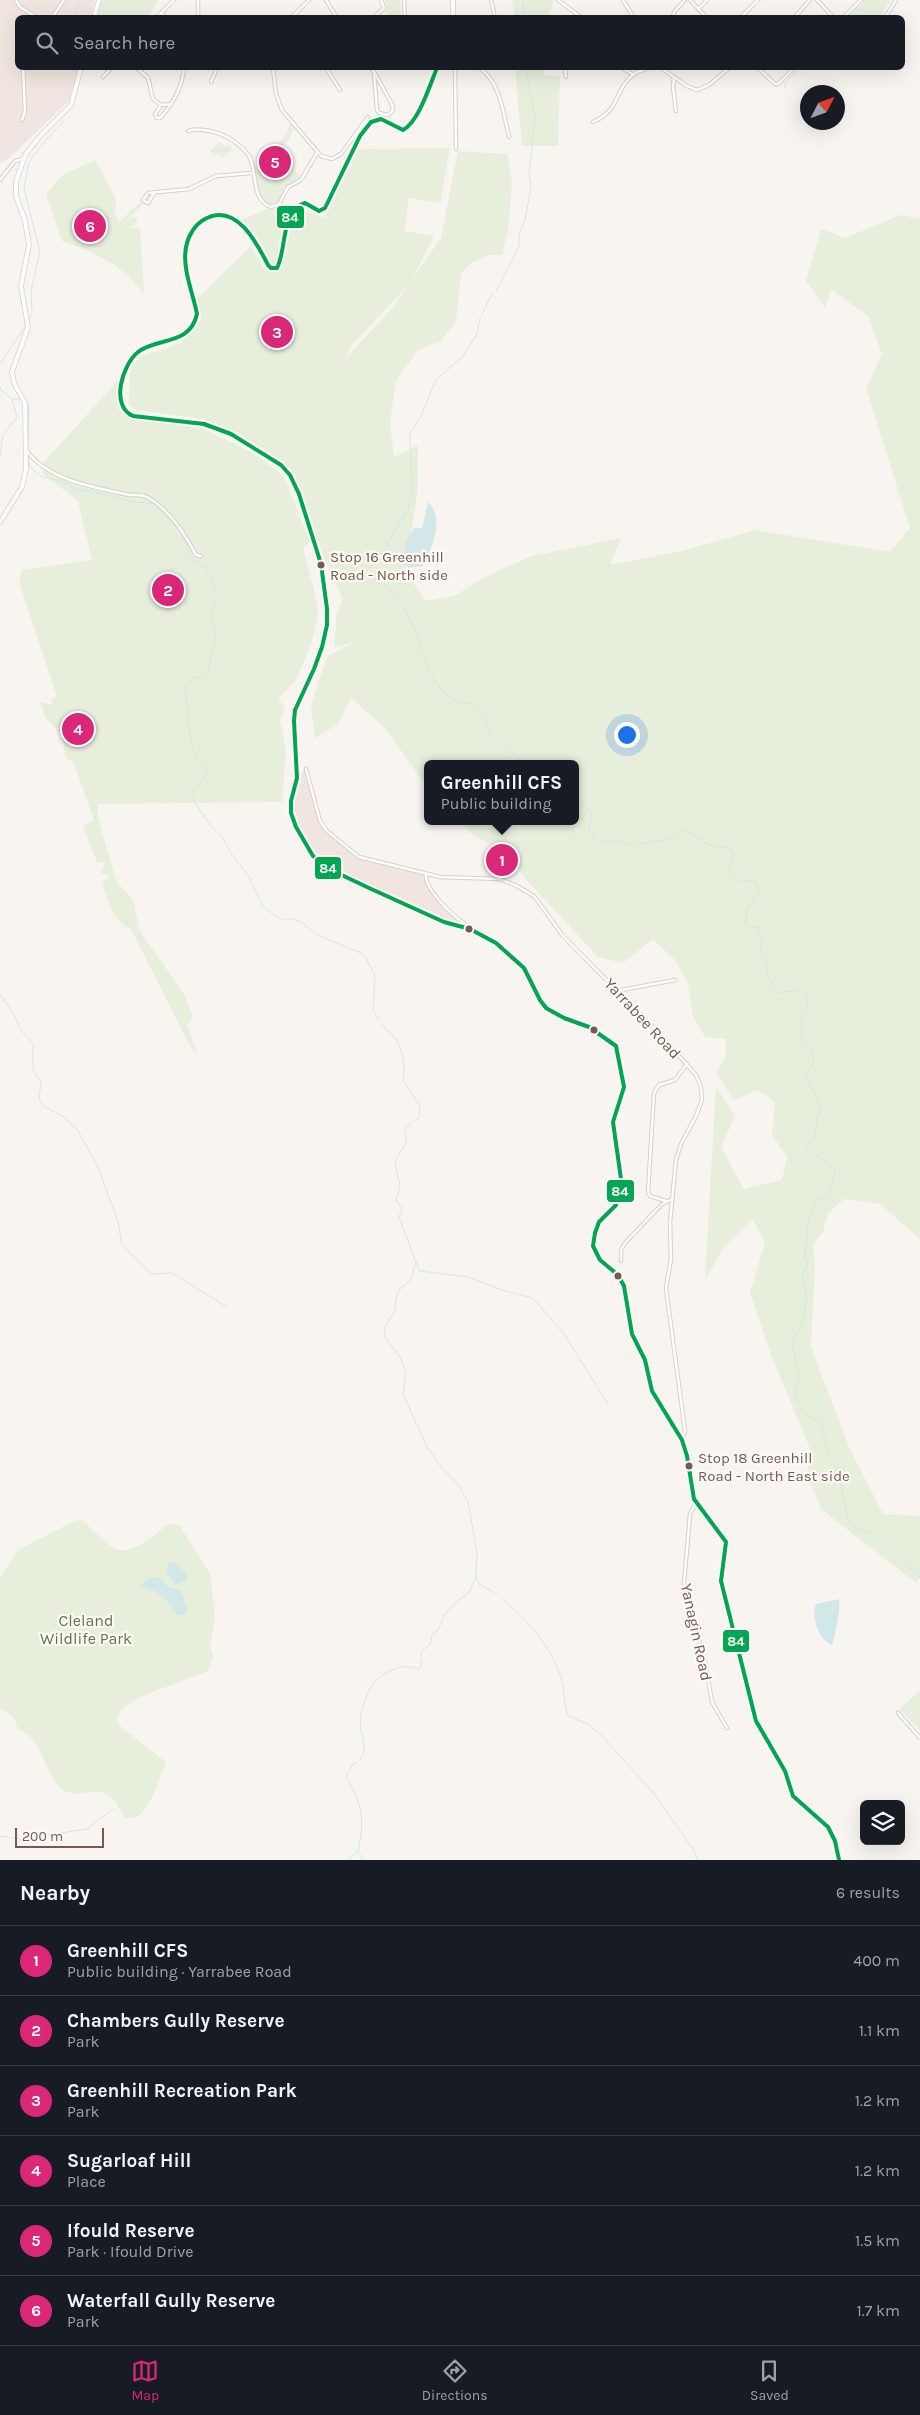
<!DOCTYPE html>
<meta charset="utf-8">
<style>
body{margin:0;font-family:Karla,sans-serif;background:#242831;color:#f1f3f6}
.controls{position:absolute;right:15px;bottom:15px;display:grid;overflow:hidden;border-radius:8px;box-shadow:0 5px 20px #0002}
.controls button{width:45px;height:45px;display:grid;place-items:center;padding:0;border:0;border-bottom:1px solid #363941;background:#171b24;color:#f1f3f6;font:25px sans-serif}
.compass{position:absolute;left:800px;top:85px;width:45px;height:45px;border-radius:50%;background:#171b24;box-shadow:0 5px 20px #0002;rotate:48deg}
.scale{position:absolute;left:15px;bottom:12px;width:89px;box-sizing:border-box;padding-left:5px;border:2px solid #765a51;border-top:0;font-size:14px;line-height:18px;white-space:nowrap;color:#765a51;-webkit-text-stroke:4px #fef9f4;paint-order:stroke}
.you{position:absolute;left:626px;top:734px;width:18px;height:18px;margin:-12px;border:4px solid #fff;border-radius:50%;background:#1a73e8;box-shadow:0 0 0 8px #1a73e833}
.badge{display:grid;place-items:center;width:32px;height:32px;border-radius:50%;background:#db2777;color:#fff;font-size:16px;font-weight:700}
.pin{position:absolute;translate:-50% -50%;border:2px solid #fff;box-shadow:0 1px 5px #0006}
.popup{position:absolute;left:424px;top:760px;width:155px;height:65px;box-sizing:border-box;display:grid;place-content:center;border-radius:8px;background:#171b24;filter:drop-shadow(0 1px 4px #0005);font-size:16px;white-space:nowrap;color:#9ea1a6}
.popup b{font-size:19px;color:#f1f3f6}
.popup::after{content:'';position:absolute;left:50%;top:100%;margin-left:-10px;border:10px solid transparent;border-top-color:#171b24}
.list{margin:0;padding:0;list-style:none}
h2{display:flex;justify-content:space-between;align-items:center;height:65px;margin:0;padding:0 20px;font-size:21px}
h2 small{font-size:16px;font-weight:400;color:#9ea1a6}
.list li{display:grid;grid-template-columns:32px 1fr auto;gap:15px;align-items:center;box-sizing:border-box;height:70px;padding:0 20px;border-top:1px solid #363941}
.list b{display:block;font-size:19px;white-space:nowrap}
.list p{margin:0;font-size:16px;white-space:nowrap;color:#9ea1a6}
.list em{font-size:16px;font-style:normal;color:#9ea1a6}
.icon{flex:none;width:28px;height:28px;fill:none;stroke:currentColor;stroke-width:2;stroke-linecap:round;stroke-linejoin:round}
.map{position:relative;flex:none;width:920px;height:1860px;overflow:hidden}
.search{position:absolute;background:#171b24;box-shadow:0 5px 20px #0002;left:15px;right:15px;top:15px;height:55px;display:flex;align-items:center;gap:12px;box-sizing:border-box;padding:0 18px;border-radius:8px;color:#9ea1a6;font-size:19px}
.sheet{height:485px;background:#171b24}
nav{display:flex;justify-content:space-around;align-items:center;box-sizing:border-box;height:70px;border-top:1px solid #363941;background:#171b24;font-size:14px;color:#9ea1a6}
nav a{display:grid;justify-items:center;gap:2px}
nav .on{color:#db2777}
.map>svg:first-child{display:block}
.residential{fill:#f0e6df}
.green{fill:#e8eedc;fill-rule:evenodd}
.water{fill:#d2e8e8}
.lines{fill:none;stroke-linecap:round;stroke-linejoin:round}
.stream{stroke:#d2e8e8;stroke-width:1}
.street-casing{stroke:#d7d0cc;stroke-width:4.5}
.secondary-casing{stroke:#d8d0cc;stroke-width:5.5}
.street{stroke:#fefdfd;stroke-width:2.5}
.secondary{stroke:#fefdfd;stroke-width:4}
.bus-1-casing{stroke:#fef9f4;stroke-width:8}
.bus-1{stroke:#00a651;stroke-width:4}
.bus-dot{fill:#765a51;stroke:#fef9f4;stroke-width:2}
.labels{text-anchor:middle;stroke-width:4.5;stroke-linejoin:round;paint-order:stroke}
.bus-label{font-size:15px;fill:#765a51;stroke:#fef9f4;text-anchor:start}
.street-label{font-size:16px;fill:#765a51;stroke:#fef9f4}
.park-label{font-size:16px;fill:#5d7a4a;stroke:#fef9f4}
.line-badge{stroke:#fef9f4;stroke-width:2}
.badge-label{font-size:14px;text-anchor:middle;font-weight:bold;fill:#fff}
</style>
<div class="map">
<svg width="920" height="1860" viewBox="0 0 920 1860">
<rect width="100%" height="100%" fill="#f8f4f0"/>
<g class="residential">
<path d="M0 0H95L91 17 18 18V68H78L69 101 8 159 0 163Z"/>
<path d="M306 769 320 820 327 831 359 857 426 874 427 881 448 912 464 923 465 927 444 922 330 869 313 856 296 827 291 807 297 778Z"/>
</g>
<g class="green">
<path d="M102 0H158L148 17 101 18 98 16Z"/>
<path d="M384 0H400L401 17H389L385 12 387 7Z"/>
<path d="M512 0H552L554 2 548 17 515 18Z"/>
<path d="M865 0H891L879 17H847Z"/>
<path d="M515 68H544V75L560 76 558 146H522Z"/>
<path d="M291 120 295 126 289 139 279 151 302 179 288 187 281 201 275 206 290 219 278 267 271 268 257 244 238 222 271 207 259 195 252 173 286 135Z"/>
<path d="M220 142 225 147 228 144 232 149 223 158 218 153 215 156 210 151Z"/>
<path d="M450 148 440 203 409 198 404 231 434 236 412 279 441 238 458 151 507 154 512 183 508 230 502 255H489L471 263 461 274 456 321 441 341 418 350 396 381 390 423 394 457 418 445 417 496 405 571 426 601 454 596 487 576 532 556 621 538 610 565 682 551 755 530 890 552 910 528 866 388 882 354 868 316 831 289 825 308 806 281 821 229 845 238 901 215 920 219V1239L880 1204 844 1199 828 1213 823 1232 813 1244 815 1265 811 1347 849 1447 883 1514 920 1516V1578L916 1583 821 1509 807 1475 811 1451 771 1355 750 1293 765 1242 753 1220 724 1247 705 1280 716 1086 735 1116 721 1147 744 1189 782 1180 787 1156 772 1135 775 1102 757 1090 734 1100 716 1073 725 1058V1039L705 1037 693 1016 688 983 674 959 653 939 623 963 598 957 523 876 509 853 474 836 460 821H576V764H428V788L384 727 351 698 337 725 315 738 311 705 327 656 356 642 334 647 337 613 343 599 330 573 291 472 257 446 203 419 137 410 129 405C128 392 131 381 130 368L142 356 180 344 201 319 197 299 251 246 266 271 280 270 293 219 303 209 324 218 359 149ZM406 288 394 306 347 357 350 347Z"/>
<path d="M95 160 116 199 115 215 119 222 143 200 145 202 122 225 133 216 138 221 130 229 140 227 144 294C119 262 99 255 62 241L46 194 64 174Z"/>
<path d="M122 376 117 399 119 410 133 419 198 426 255 454 284 477 310 542 303 548 316 598 318 614 311 645 296 680 278 699 285 707 280 720 286 751 282 802 98 804V818L116 881 133 900 140 931 185 996 193 1017 187 1025 198 1055 190 1046 131 929C113 923 107 898 102 881L109 879 107 874H101L105 862H97L83 826 94 820 73 761 66 758 62 736 45 717 40 702 52 705 51 698 57 697 19 582 22 570 92 560 78 501 42 473 44 462Z"/>
<path d="M76 1520 83 1521C92 1529 102 1540 112 1547 131 1559 156 1533 170 1523L180 1526 210 1574 215 1619 210 1645 213 1656 208 1671 137 1698 120 1711 116 1719 122 1728 166 1762C161 1776 150 1810 136 1817 133 1819 128 1818 125 1818 121 1812 118 1803 112 1798 97 1783 78 1801 62 1789 47 1777 45 1755 33 1740 30 1735 22 1732 18 1729 14 1717 13 1714 0 1709V1578L18 1550Z"/>
<path d="M920 1691V1730L899 1709Z"/>
</g>
<g class="water">
<path d="M428 502C445 519 432 548 423 566L409 568 401 563 406 543 414 528H422Z"/>
<path d="M174 1561 187 1575V1581L175 1585 166 1572 168 1563Z"/>
<path d="M160 1577 168 1587 180 1590 182 1593 187 1609 186 1615H178L171 1605 157 1592 140 1586 149 1578Z"/>
<path d="M839 1599C841 1608 835 1635 832 1645 818 1639 811 1617 816 1604Z"/>
</g>
<g class="lines">
<g class="stream">
<path d="M523 0 524 18"/>
<path d="M74 18 79 0"/>
<path d="M785 88V83L800 68"/>
<path d="M496 291 519 247V235L525 220 531 186 529 175 535 117 528 82 527 68"/>
<path d="M482 314 492 294"/>
<path d="M480 318 477 334 463 356 436 380 422 414 410 434 412 493 408 510 386 545V574L384 585C392 595 405 607 410 619 424 649 430 703 471 704L487 722 492 737 526 764"/>
<path d="M29 319 32 314 31 291 40 252 24 189 29 162 45 141 65 120"/>
<path d="M0 364 25 326"/>
<path d="M0 386 1 390 12 399 17 417 3 435 0 455"/>
<path d="M13 399H21"/>
<path d="M25 399 29 404 28 448"/>
<path d="M28 455 30 467 42 477 60 481 78 490 100 493 133 502 152 503 159 508 181 533 191 558 206 568 216 590V601L211 616 215 628V639L208 671 202 677 193 678 185 690C189 709 187 742 197 758 200 762 204 765 207 770 205 783 195 786 191 797L210 825 223 838 230 852 250 878 262 906 281 919H294L301 922 317 935 359 952 366 958 375 976 373 1010 379 1020"/>
<path d="M576 798 592 814 589 829 598 842 617 841 629 844 645 843 668 839 686 830 709 845 731 849 734 856 728 868 739 880 755 882 759 892 747 910 745 925 748 928 757 927 762 937 761 953 766 961 769 980 779 993 798 990 807 995V1008L802 1019V1039C815 1053 819 1062 804 1075L815 1093 821 1113 818 1112 814 1140 806 1142 808 1149 834 1168C836 1174 831 1189 828 1194 825 1198 818 1199 815 1204 804 1219 810 1240 804 1257L808 1263 802 1275 807 1298 802 1323 792 1342 799 1377 795 1394 803 1412 821 1424 829 1456 838 1470 848 1520 855 1528 871 1532 920 1578"/>
<path d="M0 994 15 1016 21 1030 33 1044V1071L41 1082 39 1099 43 1106 64 1117 77 1129 98 1167 118 1222 122 1245 152 1274 172 1273 227 1307"/>
<path d="M381 1024C385 1029 391 1032 395 1038 403 1048 406 1067 403 1080L420 1106 419 1119 415 1120"/>
<path d="M412 1123 405 1129 406 1144 397 1157 395 1164 400 1185 396 1200 402 1209 399 1217 416 1262 411 1279 399 1290 396 1299 395 1310 385 1327V1337L400 1357 406 1372 403 1394 427 1447 441 1467 458 1484 468 1502 477 1553 476 1576 469 1593 456 1602 445 1614 438 1630 431 1636 432 1642 422 1651 421 1656"/>
<path d="M416 1262 420 1271 468 1277 502 1290 533 1298 564 1334 608 1404"/>
<path d="M476 1577 479 1584 495 1593"/>
<path d="M502 1599C527 1619 549 1644 560 1674 565 1688 563 1703 568 1716L588 1724 603 1737 655 1795 693 1849 698 1860"/>
<path d="M360 1760C367 1749 364 1742 361 1730 358 1711 368 1682 386 1673 399 1666 405 1665 419 1669L421 1667V1660"/>
<path d="M357 1763 352 1765 346 1777C363 1807 365 1818 358 1852L364 1860"/>
<path d="M119 1807 122 1806"/>
<path d="M0 1836 21 1839 87 1829 114 1808"/>
<path d="M348 1860 357 1852"/>
</g>
<g class="street-casing">
<g id="street">
<path d="M16 0 20 7 38 18"/>
<path d="M326 0 337 18"/>
<path d="M404 0 405 18"/>
<path d="M491 0 495 18"/>
<path d="M558 0 582 18"/>
<path d="M623 0 634 18"/>
<path d="M690 0 707 18"/>
<path d="M817 0 834 18"/>
<path d="M698 9 707 0"/>
<path d="M162 13 166 18"/>
<path d="M673 17 674 12 685 0"/>
<path d="M52 18 64 0"/>
<path d="M156 18 174 0"/>
<path d="M198 18V0"/>
<path d="M291 18 309 0"/>
<path d="M373 18 384 8 381 0"/>
<path d="M740 18 758 0"/>
<path d="M794 18 810 0"/>
<path d="M843 18 861 0"/>
<path d="M885 18 896 0"/>
<path d="M902 60H903"/>
<path d="M137 68 148 78 153 99 161 105 172 104"/>
<path d="M273 68 276 94 282 110 321 156 332 159 341 154 368 117"/>
<path d="M326 68 340 90"/>
<path d="M371 68 374 72 392 104 393 110 388 115 379 113 377 110 374 72"/>
<path d="M455 68 456 149"/>
<path d="M480 68C501 84 503 112 509 137"/>
<path d="M565 68 566 77"/>
<path d="M622 68 634 75"/>
<path d="M661 68 687 86 697 90 709 85 729 68"/>
<path d="M758 68 775 84H778L794 68"/>
<path d="M103 77 111 68"/>
<path d="M674 77 673 87 676 111"/>
<path d="M211 82 217 68"/>
<path d="M161 105 155 114 157 118H160C174 103 182 88 184 68"/>
<path d="M22 120 25 111 23 68"/>
<path d="M593 122C622 109 614 89 634 74 638 71 644 70 649 68"/>
<path d="M188 131C195 128 203 130 210 131 225 134 241 144 249 156 258 171 250 200 271 207L279 204 288 187 301 180 317 153"/>
<path d="M0 180 15 161 23 159"/>
<path d="M154 193 148 203 143 200 148 193 189 189 216 176 252 173"/>
<path d="M26 450C47 479 91 487 125 494 132 496 141 494 147 497 169 509 185 534 196 555L201 556"/>
<path d="M306 769 320 821 327 831 359 857 440 877 500 879 517 886 534 896 563 936 654 1028 696 1075 701 1087 702 1100 696 1116 681 1144 676 1160 670 1222 671 1259 666 1288 685 1431 682 1440"/>
<path d="M426 874C424 889 452 915 464 923L465 927"/>
<path d="M616 991 675 980"/>
<path d="M666 1201 650 1196 648 1192 654 1093 659 1085 675 1080 687 1064"/>
<path d="M621 1261V1250L625 1243 661 1205 672 1199"/>
<path d="M696 1503 690 1514 684 1584 705 1662 712 1702 727 1728"/>
<path d="M898 1713 920 1738"/>
</g>
</g>
<g class="secondary-casing">
<g id="secondary">
<path d="M453 0V18"/>
<path d="M94 18 99 0"/>
<path d="M437 68C430 84 419 122 403 130L381 119 371 122 360 136 325 208 319 211 305 203C280 212 287 249 277 268H271L268 265C257 243 236 202 205 219 195 224 188 236 186 247 182 269 193 293 197 314 190 346 157 337 138 352 122 365 110 406 133 416L204 424 231 434 281 465 290 475 299 494 321 564 327 609V625L322 647 314 669 295 710 294 721 297 778 291 801V813L296 827 313 856 329 869 369 888 444 922 470 929 496 943 524 968 540 1000 546 1008 564 1018 589 1027 616 1046 624 1087 613 1122 622 1186 616 1205 599 1222 595 1233 593 1246 600 1260 618 1275 624 1286 632 1334 645 1360 652 1391 682 1440 687 1456 694 1499 726 1542 721 1581 756 1721 785 1771 793 1796 828 1827 835 1841 839 1860"/>
<path d="M0 522 22 487 26 469 25 403 14 383 12 372 28 327 21 286 29 245 25 221 16 196V182L25 155 41 135 71 105 81 68"/>
</g>
</g>
<use href="#street" class="street"/>
<use href="#secondary" class="secondary"/>
<g class="bus-1-casing">
<path id="bus-1" d="M437 68C430 84 419 122 403 130L381 119 371 122 360 136 325 208 319 211 305 203C280 212 287 249 277 268H271L268 265C257 243 236 202 205 219 195 224 188 236 186 247 182 269 193 293 197 314 190 346 157 337 138 352 122 365 110 406 133 416L204 424 231 434 281 465 290 475 299 494 321 564 327 609V625L322 647 314 669 295 710 294 721 297 778 291 801V813L296 827 313 856 329 869 369 888 444 922 470 929 496 943 524 968 540 1000 546 1008 564 1018 589 1027 616 1046 624 1087 613 1122 622 1186 616 1205 599 1222 595 1233 593 1246 600 1260 618 1275 624 1286 632 1334 645 1360 652 1391 682 1440 687 1456 694 1499 726 1542 721 1581 756 1721 785 1771 793 1796 828 1827 835 1841 839 1860"/>
</g>
<use href="#bus-1" class="bus-1"/>
</g>
<g class="bus-dot">
<circle cx="321" cy="565" r="4.5"/>
<circle cx="469" cy="929" r="4.5"/>
<circle cx="594" cy="1030" r="4.5"/>
<circle cx="618" cy="1276" r="4.5"/>
<circle cx="689" cy="1466" r="4.5"/>
</g>
<g class="labels">
<g class="bus-label">
<text x="330" y="562">Stop 16 Greenhill<tspan x="330" dy="18">Road - North side</tspan></text>
<text x="698" y="1463">Stop 18 Greenhill<tspan x="698" dy="18">Road - North East side</tspan></text>
</g>
<g class="street-label">
<text transform="translate(643 1018) rotate(47)" y="6">Yarrabee Road</text>
<text transform="translate(697 1632) rotate(78)" y="6">Yanagin Road</text>
</g>
<g class="park-label">
<text x="86" y="1626">Cleland<tspan x="86" dy="18">Wildlife Park</tspan></text>
</g>
</g>
<g class="line-badge">
<rect x="276" y="205" width="29" height="24" rx="5" fill="#00a651"/>
<rect x="314" y="856" width="28" height="24" rx="5" fill="#00a651"/>
<rect x="606" y="1179" width="29" height="24" rx="5" fill="#00a651"/>
<rect x="722" y="1629" width="28" height="24" rx="5" fill="#00a651"/>
</g>
<g class="badge-label">
<text x="290" y="222">84</text>
<text x="328" y="873">84</text>
<text x="620" y="1196">84</text>
<text x="736" y="1646">84</text>
</g>
</svg>
<div class="controls">
<button><svg class="icon" aria-label="layers" viewBox="0 0 24 24"><path d="M12 4l9 5-9 5-9-5zM3 14l9 5 9-5"/></svg></button>
</div>
<svg class="compass" viewBox="-18 -18 36 36"><path d="M0-13l5 13h-10z" fill="#e53935"/><path d="M0 13l5-13h-10z" fill="#9ea1a6"/></svg>
<div class="scale">200 m</div>
<div class="you"></div>
<div class="pin badge" style="left:502px;top:860px">1</div>
<div class="popup"><b>Greenhill CFS</b>Public building</div>
<div class="pin badge" style="left:168px;top:590px">2</div>
<div class="pin badge" style="left:277px;top:332px">3</div>
<div class="pin badge" style="left:78px;top:729px">4</div>
<div class="pin badge" style="left:275px;top:162px">5</div>
<div class="pin badge" style="left:90px;top:226px">6</div>
<div class="search"><svg class="icon" aria-label="search" viewBox="0 0 24 24"><circle cx="10" cy="10" r="6"/><path d="M15 15l6 6"/></svg>Search here</div>
</div>
<section class="sheet">
<h2>Nearby<small>6 results</small></h2>
<ul class="list">
<li><span class="badge">1</span><div><b>Greenhill CFS</b><p>Public building · Yarrabee Road</p></div><em>400 m</em></li>
<li><span class="badge">2</span><div><b>Chambers Gully Reserve</b><p>Park</p></div><em>1.1 km</em></li>
<li><span class="badge">3</span><div><b>Greenhill Recreation Park</b><p>Park</p></div><em>1.2 km</em></li>
<li><span class="badge">4</span><div><b>Sugarloaf Hill</b><p>Place</p></div><em>1.2 km</em></li>
<li><span class="badge">5</span><div><b>Ifould Reserve</b><p>Park · Ifould Drive</p></div><em>1.5 km</em></li>
<li><span class="badge">6</span><div><b>Waterfall Gully Reserve</b><p>Park</p></div><em>1.7 km</em></li>
</ul>
</section>
<nav>
<a class="on"><svg class="icon" aria-label="map" viewBox="0 0 24 24"><path d="M3 6l6-2 6 2 6-2v14l-6 2-6-2-6 2zM9 4v14M15 6v14"/></svg>Map</a>
<a><svg class="icon" aria-label="directions" viewBox="0 0 24 24"><path d="M12 3l9 9-9 9-9-9zM9 14v-3h6M13 9l2 2-2 2"/></svg>Directions</a>
<a><svg class="icon" aria-label="saved" viewBox="0 0 24 24"><path d="M7 4h10v16l-5-4-5 4z"/></svg>Saved</a>
</nav>
